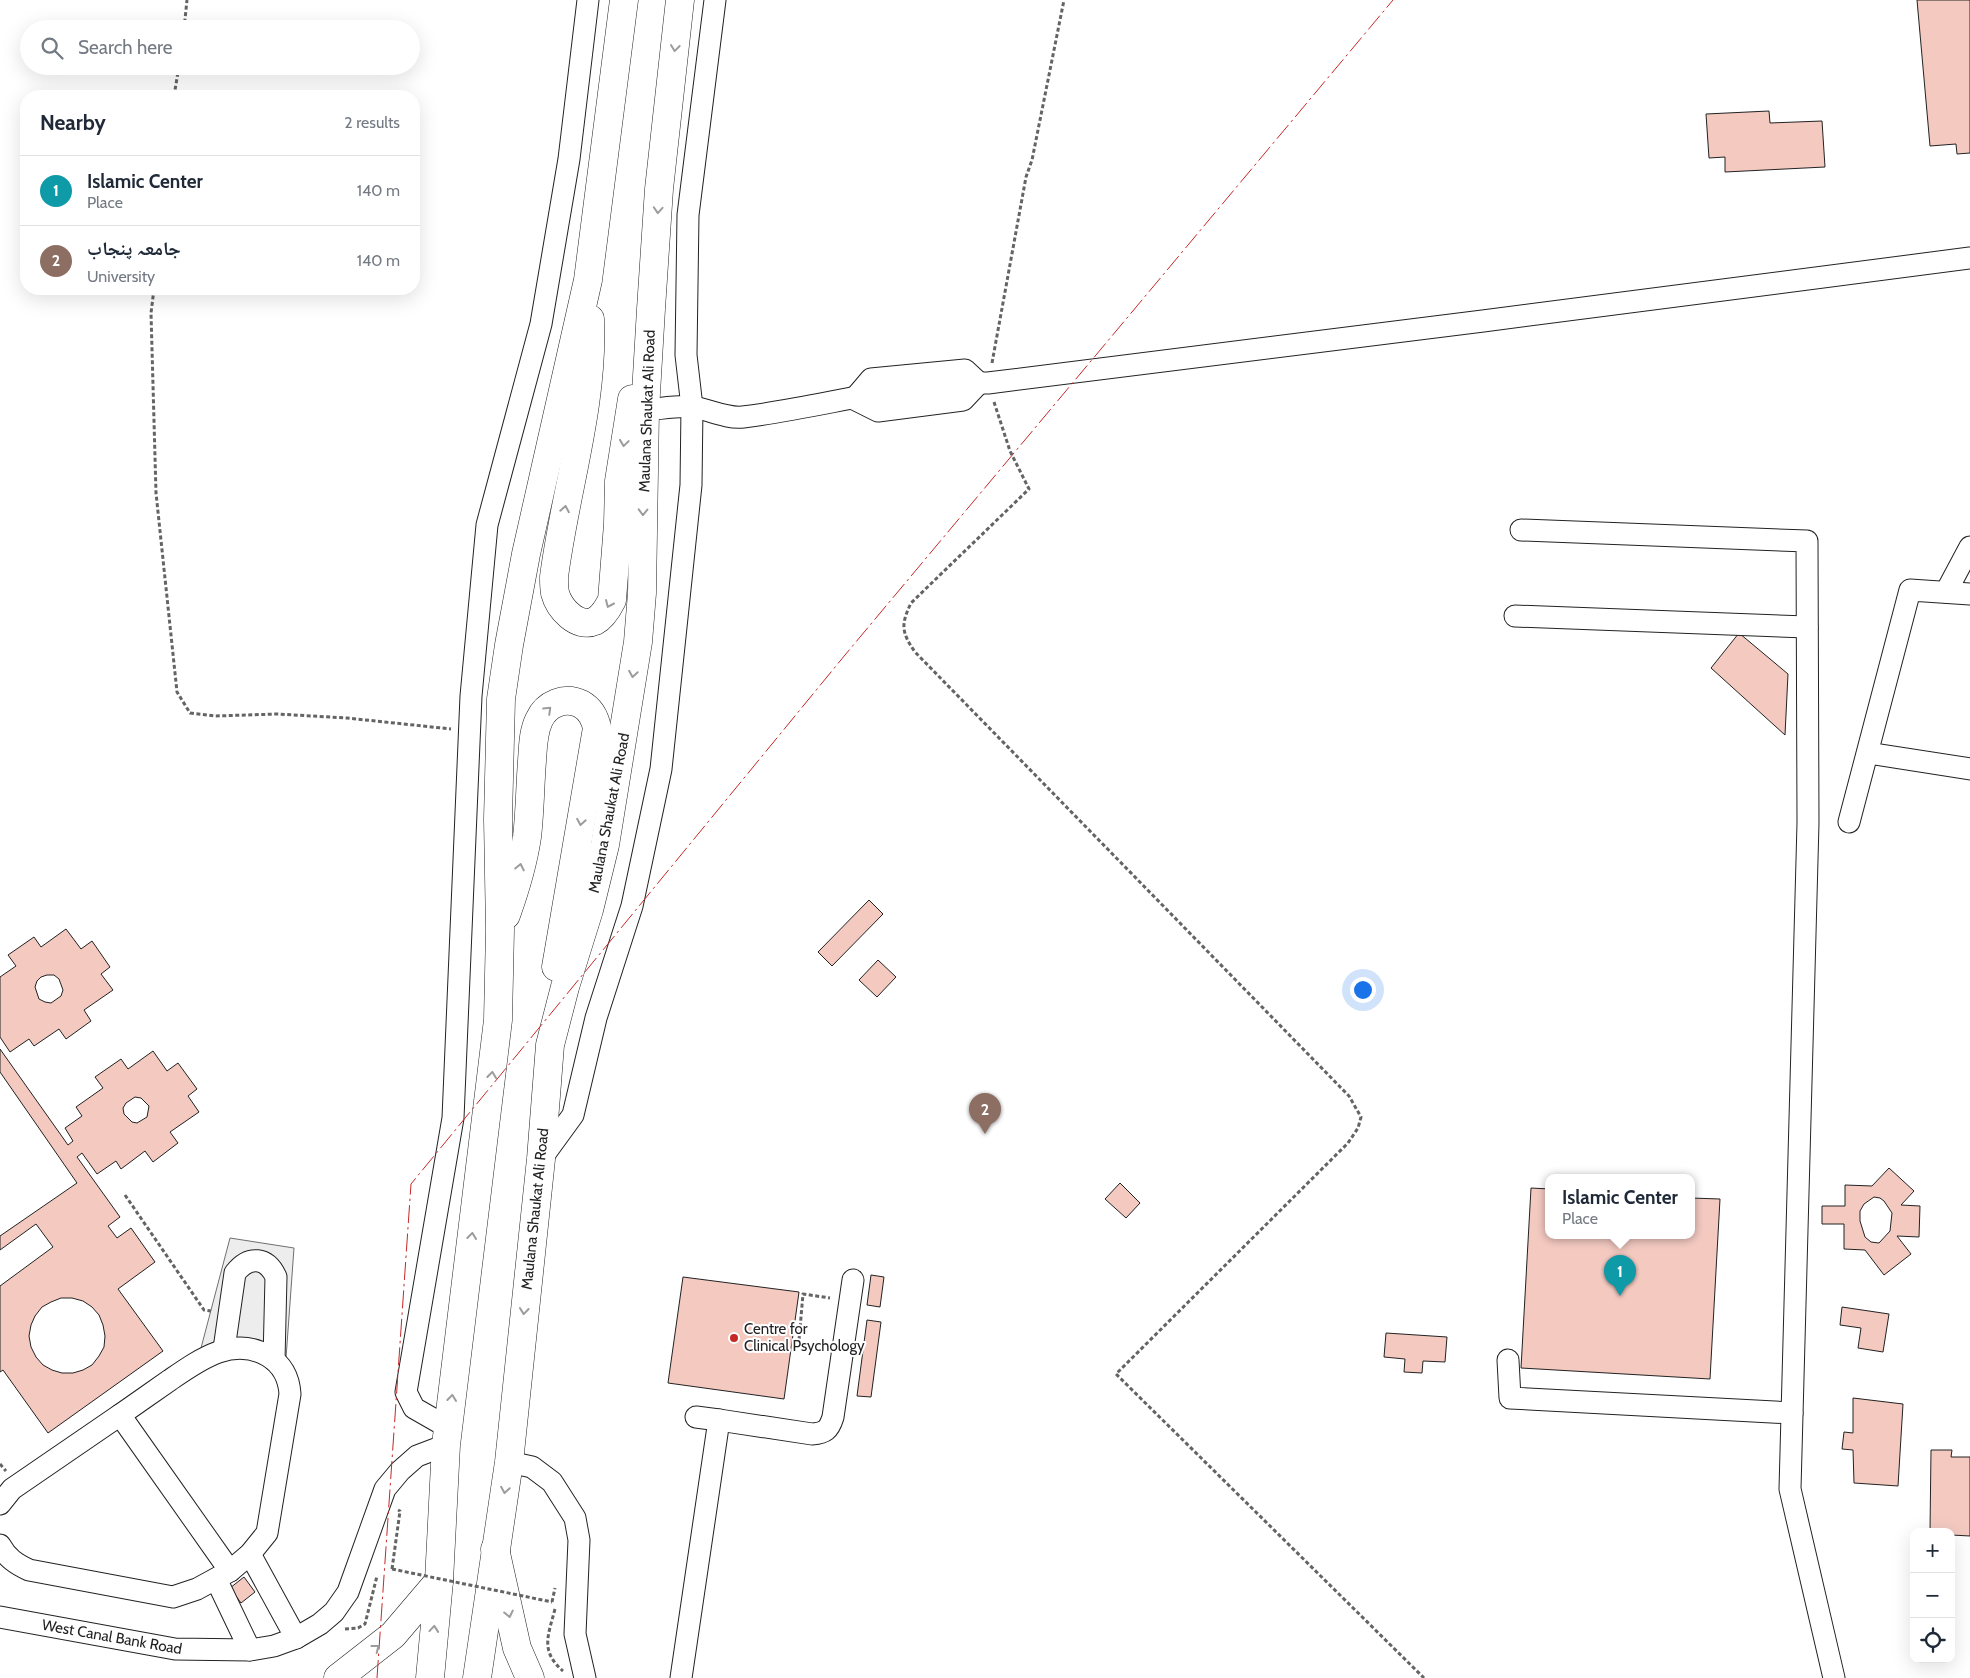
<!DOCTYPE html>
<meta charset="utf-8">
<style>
body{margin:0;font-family:Cabin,"Noto Naskh Arabic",sans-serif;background:#f6f6f7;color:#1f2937}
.controls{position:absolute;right:15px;bottom:15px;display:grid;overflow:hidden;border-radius:10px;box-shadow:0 5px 20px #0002}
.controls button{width:45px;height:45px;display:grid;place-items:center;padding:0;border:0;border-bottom:1px solid #e0e1e3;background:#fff;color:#1f2937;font:25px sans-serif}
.you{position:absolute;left:1362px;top:989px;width:18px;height:18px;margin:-12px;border:4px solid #fff;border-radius:50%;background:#1a73e8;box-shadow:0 0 0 8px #1a73e833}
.badge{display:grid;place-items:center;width:32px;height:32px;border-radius:50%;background:#c62828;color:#fff;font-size:16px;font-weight:700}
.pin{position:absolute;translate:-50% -41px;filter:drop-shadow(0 1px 2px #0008)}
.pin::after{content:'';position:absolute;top:26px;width:18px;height:15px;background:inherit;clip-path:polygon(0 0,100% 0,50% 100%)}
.popup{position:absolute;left:1545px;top:1174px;width:150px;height:65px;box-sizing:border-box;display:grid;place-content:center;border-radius:10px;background:#fff;filter:drop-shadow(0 1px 4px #0005);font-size:16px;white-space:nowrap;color:#747a83}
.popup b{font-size:19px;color:#1f2937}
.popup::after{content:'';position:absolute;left:50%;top:100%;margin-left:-10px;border:10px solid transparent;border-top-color:#fff}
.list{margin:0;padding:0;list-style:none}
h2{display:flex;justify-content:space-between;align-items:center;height:65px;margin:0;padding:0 20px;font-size:21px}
h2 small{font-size:16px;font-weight:400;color:#747a83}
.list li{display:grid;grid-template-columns:32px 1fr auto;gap:15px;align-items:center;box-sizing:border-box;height:70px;padding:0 20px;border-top:1px solid #e0e1e3}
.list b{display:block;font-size:19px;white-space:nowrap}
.list p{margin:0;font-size:16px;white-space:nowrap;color:#747a83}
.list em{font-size:16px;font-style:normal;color:#747a83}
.icon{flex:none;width:28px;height:28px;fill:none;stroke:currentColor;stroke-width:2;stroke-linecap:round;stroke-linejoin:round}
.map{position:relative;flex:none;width:1970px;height:1678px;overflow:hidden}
.search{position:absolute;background:#fff;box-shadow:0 5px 20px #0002;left:20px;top:20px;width:400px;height:55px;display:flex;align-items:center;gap:12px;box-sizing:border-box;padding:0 18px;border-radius:28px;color:#747a83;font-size:19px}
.panel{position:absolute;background:#fff;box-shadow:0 5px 20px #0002;left:20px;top:90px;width:400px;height:205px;border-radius:20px}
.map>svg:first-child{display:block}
.parking{fill:#ededed;stroke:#6f6f6f}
.building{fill:#f3c9c0;stroke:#222;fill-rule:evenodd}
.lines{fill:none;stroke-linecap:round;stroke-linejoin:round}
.minor-casing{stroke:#222;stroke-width:23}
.major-casing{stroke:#222;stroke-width:29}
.highway-casing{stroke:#222;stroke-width:29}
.path{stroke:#646464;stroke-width:3;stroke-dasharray:4 2.5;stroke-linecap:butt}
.minor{stroke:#fff;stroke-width:21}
.major{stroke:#fff;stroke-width:28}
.highway{stroke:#fff;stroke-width:28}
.path-bridge{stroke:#646464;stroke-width:3;stroke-dasharray:4 2.5;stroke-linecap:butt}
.power{stroke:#c62828;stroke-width:1;stroke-dasharray:18 4 2.5 4;stroke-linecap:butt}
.oneway{stroke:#9c9c9c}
.poi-dot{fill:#c62828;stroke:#fff;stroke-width:2}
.labels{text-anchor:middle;stroke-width:4;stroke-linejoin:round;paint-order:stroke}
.street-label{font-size:15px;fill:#222;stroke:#fff}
.poi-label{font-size:15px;fill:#222;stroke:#fff;text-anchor:start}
</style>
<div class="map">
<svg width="1970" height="1678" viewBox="0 0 1970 1678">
<rect width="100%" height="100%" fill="#fff"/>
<path class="parking" d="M230 1238 294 1248 286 1358 261 1342 246 1338H230L216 1341 201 1348Z"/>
<g class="building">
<path d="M1917 0H1970V153L1957 154 1956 144 1930 146Z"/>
<path d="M1769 111 1770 123 1822 121 1825 167 1725 172V157L1709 158 1706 114Z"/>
<path d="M1739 633 1788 674 1785 735 1711 668Z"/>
<path d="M869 900 883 914 832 966 818 952Z"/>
<path d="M66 929 81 949 92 941 110 967 101 974 113 990 84 1010 91 1021 66 1039 59 1029 34 1046 29 1039 10 1052 0 1037V977L16 966 8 955 34 937 41 947ZM47 975H54L59 979 63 990 61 996 51 1003 45 1002 39 999 35 987 37 981 41 977Z"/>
<path d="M878 960 896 977 877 997 859 980Z"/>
<path d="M0 1049 68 1145 73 1141 65 1128 82 1116 76 1107 103 1088 95 1077 121 1059 128 1069 153 1051 167 1071 178 1063 197 1089 188 1096 199 1112 170 1132 178 1143 153 1162 145 1151 121 1169 116 1161 97 1174 82 1153 77 1157 120 1217 108 1226 117 1238 131 1228 155 1262 118 1289 163 1351 48 1433 3 1370 0 1372V1286L53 1247 36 1224 0 1250V1236L77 1183 0 1072ZM135 1097 141 1098 149 1106 147 1117 137 1123 132 1122 124 1114 123 1108 126 1103ZM61 1298H72L83 1301 92 1307 99 1315 103 1325 105 1336 104 1347 99 1356 92 1365 83 1370 73 1373H62L52 1370 43 1365 36 1357 31 1347 29 1336 31 1325 35 1316 42 1307 51 1302Z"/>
<path d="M1889 1168 1914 1191 1901 1205 1920 1206 1919 1237 1897 1236 1911 1254 1884 1275 1865 1250 1844 1249V1224H1822V1206H1845V1185L1872 1186ZM1874 1197 1880 1198 1884 1201 1892 1213 1890 1231 1879 1243 1871 1242 1865 1237 1860 1221V1211L1864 1204Z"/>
<path d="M1120 1183 1140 1203 1126 1218 1105 1199Z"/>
<path d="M1531 1188 1549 1189V1235H1691V1198L1720 1199 1710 1379 1521 1368Z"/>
<path d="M871 1275 884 1277 880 1307 867 1305Z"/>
<path d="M683 1277 799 1292 784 1399 668 1383Z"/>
<path d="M1842 1307 1889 1314 1883 1352 1858 1348 1861 1328 1840 1325Z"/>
<path d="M867 1320 881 1322 871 1397 857 1396Z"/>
<path d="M1386 1333 1447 1337 1445 1362 1423 1361 1422 1373 1404 1372 1405 1359 1384 1357Z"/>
<path d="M1853 1398 1903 1404 1898 1486 1854 1483 1853 1450 1842 1449 1844 1432 1853 1433Z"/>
<path d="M1931 1450H1952L1951 1457H1970V1536L1951 1535V1532H1930Z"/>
<path d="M244 1577 255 1592 241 1603 230 1588Z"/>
</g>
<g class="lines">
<g class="minor-casing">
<g id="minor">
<path d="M965 370 979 383 963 400 878 411 854 399 871 379Z"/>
<path d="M645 410C660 409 679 405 694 407 709 410 728 419 743 417 825 407 905 381 988 383L1483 321 1970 258"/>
<path d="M1521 530 1807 541 1808 823 1790 1489 1834 1678"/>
<path d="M1946 592 1970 547"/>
<path d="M1515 616 1807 627"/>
<path d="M1868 753 1970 769"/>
<path d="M1849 822 1910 590 1970 594"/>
<path d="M541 1159 573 1115 596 1018 632 906 661 769 691 485 692 407 686 355 688 215 715 0"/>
<path d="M224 1349 235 1273C249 1255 267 1257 276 1277L274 1360"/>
<path d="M1508 1360 1510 1398 1792 1413"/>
<path d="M719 1420 812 1434C825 1433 829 1430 833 1417L853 1280"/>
<path d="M449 1428 414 1408 406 1392 453 1118 471 696 487 525 541 324 569 159 588 0"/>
<path d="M509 1462 532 1467 552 1482 575 1518 579 1540 575 1634 585 1678"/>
<path d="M0 1504 12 1489 120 1415 230 1571"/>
<path d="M0 1545C7 1558 16 1564 29 1570L173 1597 197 1589 230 1571 250 1554 267 1533 290 1394C289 1378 283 1365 268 1356 233 1335 199 1360 170 1380 153 1392 137 1403 120 1415"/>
<path d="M250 1554 296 1638"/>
<path d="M216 1579 250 1650"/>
<path d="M0 1617 175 1649 250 1650 274 1646 296 1638 320 1624 334 1612 348 1592 385 1489 400 1471 417 1456 446 1445"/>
<path d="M681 1678 719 1420 696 1417"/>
</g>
</g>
<g class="major-casing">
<g id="major">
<path d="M590 319C594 405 565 491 554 577 554 582 554 588 555 593 559 608 577 629 595 621 603 617 608 608 612 600L618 524 619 481 632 399"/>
<path d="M506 915C515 890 523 864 527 837 530 812 530 786 532 761 533 747 533 732 539 720 546 704 565 696 581 704 590 709 595 718 597 728L556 967"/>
<path d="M430 1678 439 1581 446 1445 498 1020 500 930 498 819 501 699 509 645 526 554 588 280 624 0"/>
<path d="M477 1678 509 1462 541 1159 550 1045 565 987 589 910 605 845 638 642 642 593 645 410 651 309 659 189 680 0"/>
</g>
</g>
<g class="highway-casing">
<g id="highway">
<path d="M495 1549 517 1648 530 1678"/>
<path d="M338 1678 393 1635 439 1581"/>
</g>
</g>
<g class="path">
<path d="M184 29 187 0"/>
<path d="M174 96 179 66"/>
<path d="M154 289 151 313 156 493 177 692 190 713 215 716 277 714 347 718 451 729"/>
<path d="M992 363 1026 177 1032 160 1064 0"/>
<path d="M994 402 1010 451 1029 489 911 603C901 624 901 632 915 652L1349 1096 1361 1117 1358 1128 1348 1143 1116 1374 1424 1678"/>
<path d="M125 1195 204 1310 211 1311"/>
<path d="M799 1340 803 1294 830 1298"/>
<path d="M0 1464 6 1471"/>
<path d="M392 1569 400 1511 398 1510"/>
<path d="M552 1602 555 1588"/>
<path d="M555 1609C548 1636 540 1651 563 1671"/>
<path d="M345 1629 358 1628 365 1624 377 1576"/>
</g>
<use href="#minor" class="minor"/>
<use href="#major" class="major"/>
<use href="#highway" class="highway"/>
<path class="path-bridge" d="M392 1569 552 1602"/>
<path class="power" d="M377 1678 411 1184 845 655 1393 0"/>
</g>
<defs><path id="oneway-chevron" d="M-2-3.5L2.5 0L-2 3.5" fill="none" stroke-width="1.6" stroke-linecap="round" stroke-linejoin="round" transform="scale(1.25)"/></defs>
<g class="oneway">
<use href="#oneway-chevron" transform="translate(675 48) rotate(97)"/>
<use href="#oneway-chevron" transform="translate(658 210) rotate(94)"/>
<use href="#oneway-chevron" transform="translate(624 443) rotate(98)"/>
<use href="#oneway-chevron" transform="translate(565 509) rotate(-80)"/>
<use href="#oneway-chevron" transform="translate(643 512) rotate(91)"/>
<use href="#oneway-chevron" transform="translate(609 604) rotate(114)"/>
<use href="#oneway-chevron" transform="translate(633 674) rotate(99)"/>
<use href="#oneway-chevron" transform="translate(548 710) rotate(-44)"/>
<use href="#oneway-chevron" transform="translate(581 822) rotate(100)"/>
<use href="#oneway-chevron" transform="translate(520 867) rotate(-78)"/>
<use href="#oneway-chevron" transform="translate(492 1075) rotate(-83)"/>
<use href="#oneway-chevron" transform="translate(472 1236) rotate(-83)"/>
<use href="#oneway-chevron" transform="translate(524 1311) rotate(96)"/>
<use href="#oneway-chevron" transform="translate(452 1398) rotate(-83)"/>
<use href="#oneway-chevron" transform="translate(505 1490) rotate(99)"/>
<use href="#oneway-chevron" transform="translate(509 1614) rotate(78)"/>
<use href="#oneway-chevron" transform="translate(434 1629) rotate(-85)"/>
<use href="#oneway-chevron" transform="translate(376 1648) rotate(-37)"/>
</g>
<circle class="poi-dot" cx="734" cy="1338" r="5"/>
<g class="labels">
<g class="street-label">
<text transform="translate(647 411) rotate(-88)" y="5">Maulana Shaukat Ali Road</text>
<text transform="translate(609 813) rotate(-79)" y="5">Maulana Shaukat Ali Road</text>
<text transform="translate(535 1209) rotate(-84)" y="5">Maulana Shaukat Ali Road</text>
<text transform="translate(112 1637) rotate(10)" y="5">West Canal Bank Road</text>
</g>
<g class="poi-label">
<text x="744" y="1334">Centre for<tspan x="744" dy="17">Clinical Psychology</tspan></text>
</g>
</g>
</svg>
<div class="controls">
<button>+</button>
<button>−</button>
<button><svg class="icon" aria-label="locate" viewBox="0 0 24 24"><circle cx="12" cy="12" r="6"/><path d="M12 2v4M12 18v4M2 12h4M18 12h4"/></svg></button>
</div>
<div class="you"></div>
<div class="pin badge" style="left:1620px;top:1296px;background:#0f9aa8">1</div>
<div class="popup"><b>Islamic Center</b>Place</div>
<div class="pin badge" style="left:985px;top:1134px;background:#8d6e63">2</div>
<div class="search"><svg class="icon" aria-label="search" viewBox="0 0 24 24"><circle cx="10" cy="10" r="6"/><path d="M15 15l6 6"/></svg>Search here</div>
<section class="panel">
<h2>Nearby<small>2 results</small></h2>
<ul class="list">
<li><span class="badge" style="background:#0f9aa8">1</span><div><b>Islamic Center</b><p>Place</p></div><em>140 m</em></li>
<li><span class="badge" style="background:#8d6e63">2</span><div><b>جامعہ پنجاب</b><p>University</p></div><em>140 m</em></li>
</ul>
</section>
</div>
